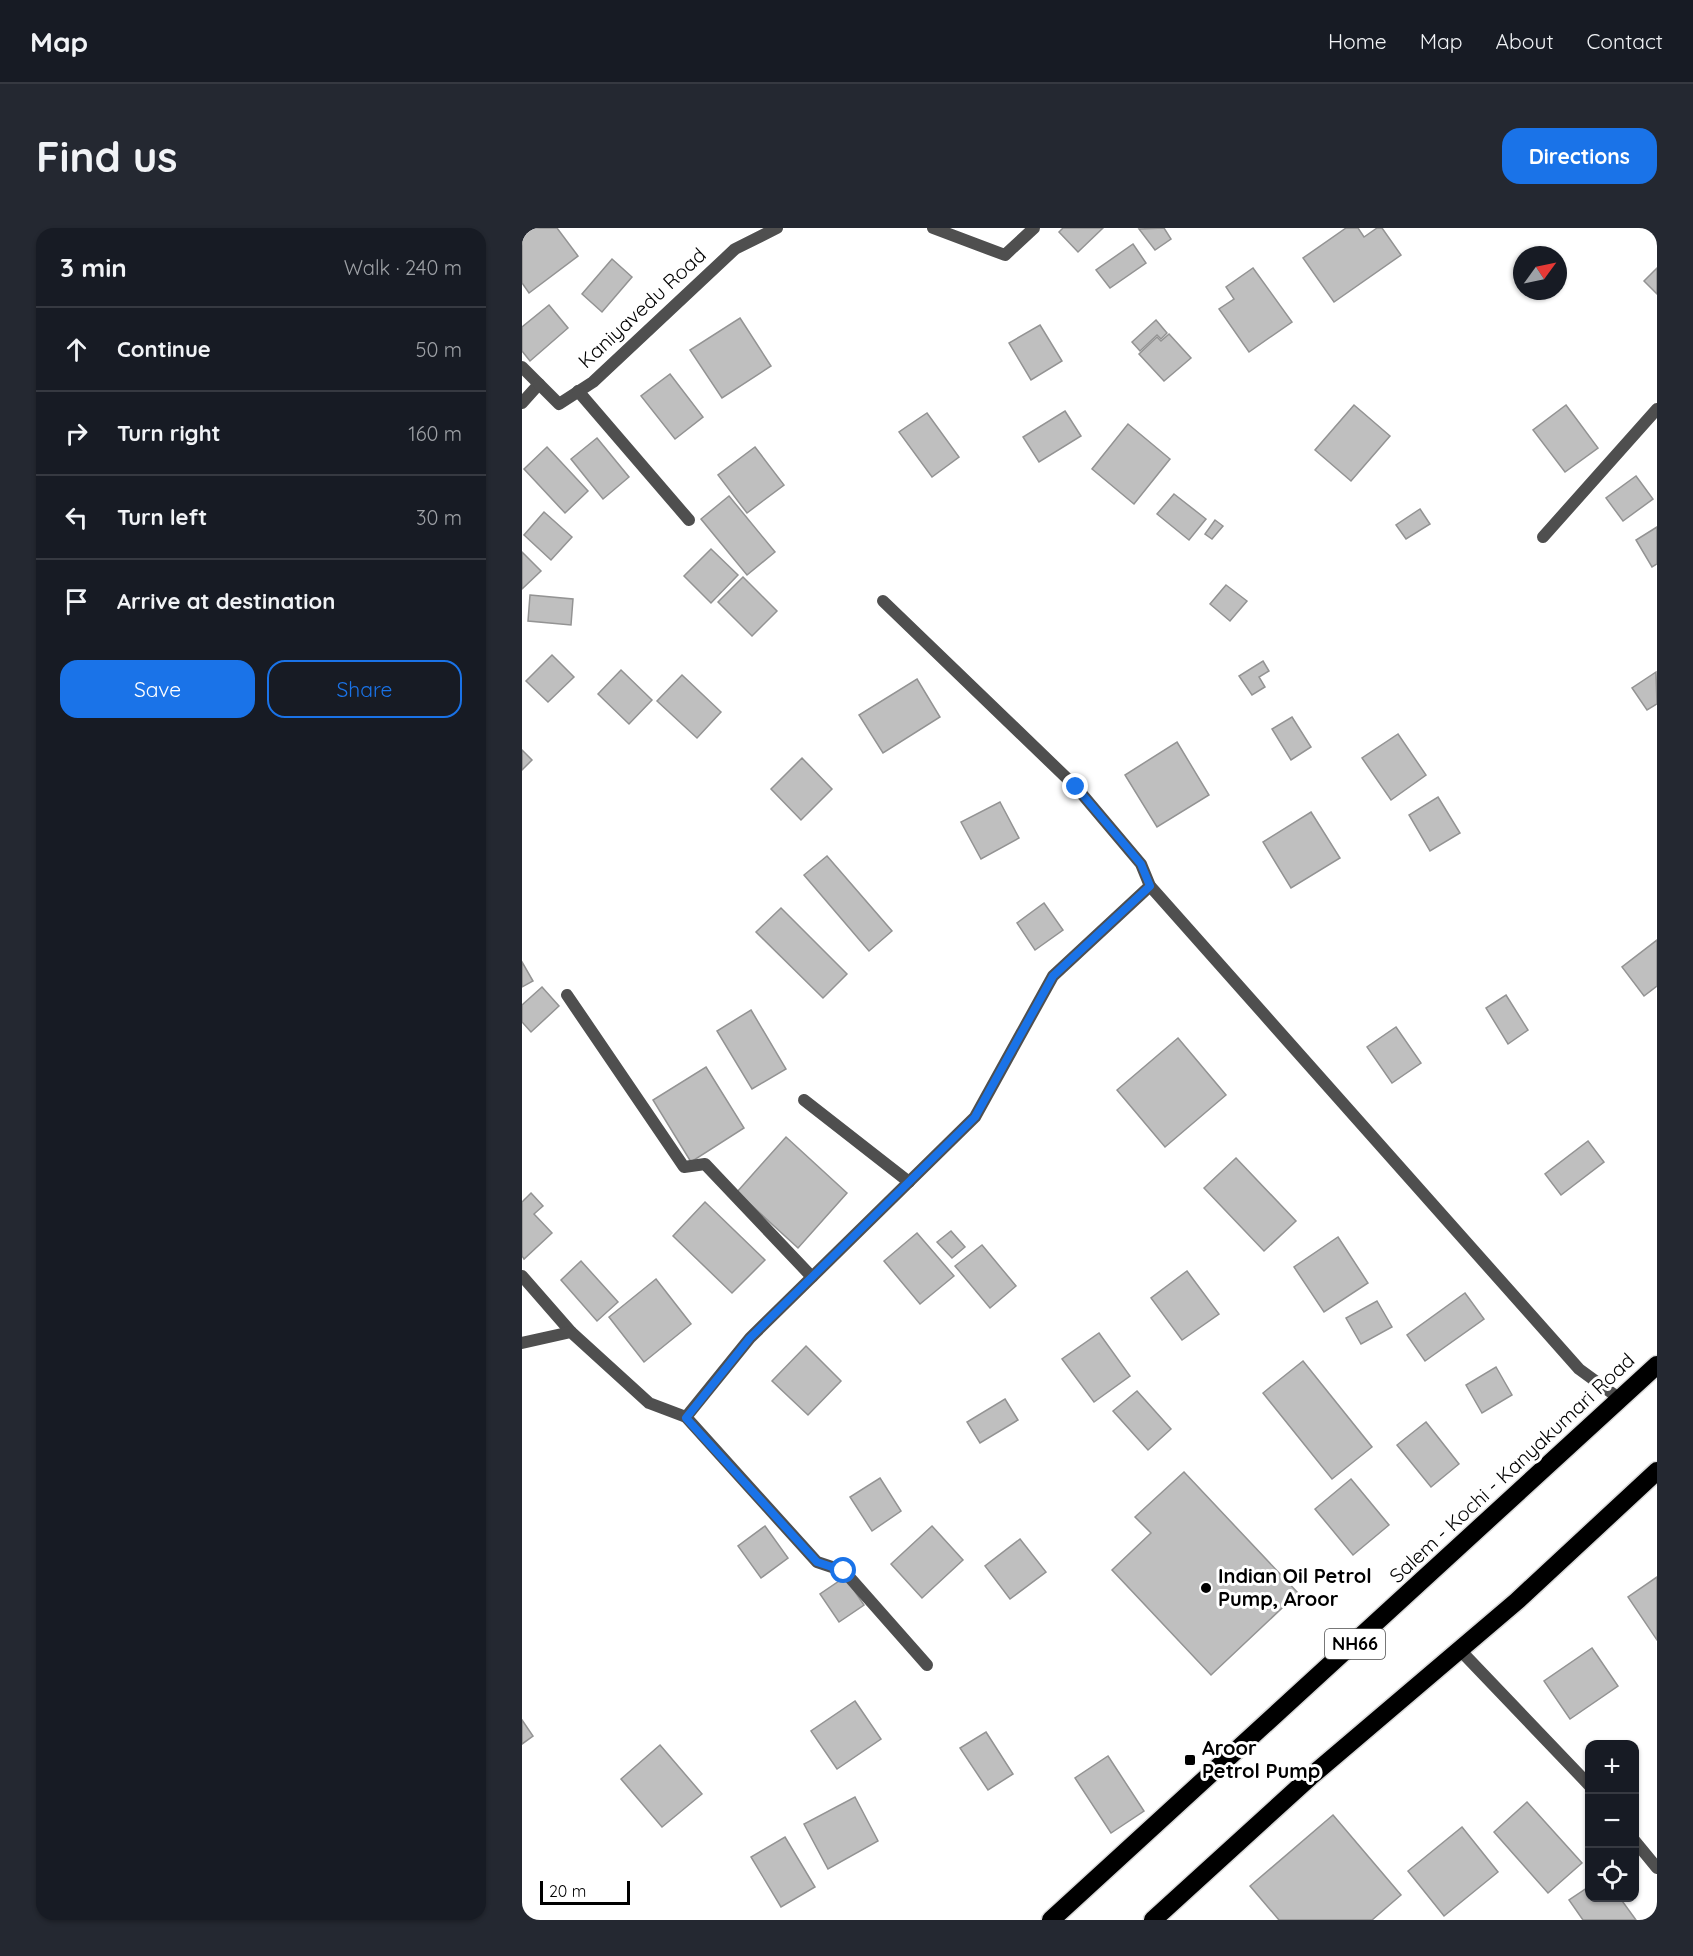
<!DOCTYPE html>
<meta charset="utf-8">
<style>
body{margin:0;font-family:Quicksand,sans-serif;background:#242831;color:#f1f3f6}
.controls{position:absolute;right:18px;bottom:18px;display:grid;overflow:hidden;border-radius:12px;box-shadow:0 2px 4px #0004}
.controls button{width:54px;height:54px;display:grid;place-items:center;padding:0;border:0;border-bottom:2px solid #363941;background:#171b24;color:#f1f3f6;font:30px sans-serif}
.compass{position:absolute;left:991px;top:18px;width:54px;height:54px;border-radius:50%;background:#171b24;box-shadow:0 2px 4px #0004;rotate:57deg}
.scale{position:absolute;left:18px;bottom:15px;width:90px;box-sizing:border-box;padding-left:6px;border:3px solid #000;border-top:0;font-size:16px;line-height:21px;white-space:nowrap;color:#000;-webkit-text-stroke:4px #fff;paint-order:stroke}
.stop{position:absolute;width:18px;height:18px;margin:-14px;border:4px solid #1a73e8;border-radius:50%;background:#fff}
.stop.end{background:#1a73e8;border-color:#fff;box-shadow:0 2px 6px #0008}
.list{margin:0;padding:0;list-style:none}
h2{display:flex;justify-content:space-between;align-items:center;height:78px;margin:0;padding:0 24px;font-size:26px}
h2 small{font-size:20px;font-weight:400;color:#9ea1a6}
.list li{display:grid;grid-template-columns:39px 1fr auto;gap:18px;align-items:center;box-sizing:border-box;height:84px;padding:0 24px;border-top:2px solid #363941}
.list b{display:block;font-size:22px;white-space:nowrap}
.list em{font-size:20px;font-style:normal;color:#9ea1a6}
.actions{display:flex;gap:12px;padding:18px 24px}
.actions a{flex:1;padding:14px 0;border:2px solid #1a73e8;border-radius:18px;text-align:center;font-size:21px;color:#1a73e8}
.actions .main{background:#1a73e8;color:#fff}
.icon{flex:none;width:33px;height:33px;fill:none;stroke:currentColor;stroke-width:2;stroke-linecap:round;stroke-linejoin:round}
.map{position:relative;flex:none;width:1135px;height:1692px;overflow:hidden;border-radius:18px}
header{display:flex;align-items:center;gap:36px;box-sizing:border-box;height:84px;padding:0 30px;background:#171b24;border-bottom:2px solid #363941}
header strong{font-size:28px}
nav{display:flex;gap:33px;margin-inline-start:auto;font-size:21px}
.intro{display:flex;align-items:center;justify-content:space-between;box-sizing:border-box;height:144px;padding:0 36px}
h1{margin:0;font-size:42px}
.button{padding:15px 27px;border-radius:18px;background:#1a73e8;color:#fff;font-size:21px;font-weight:700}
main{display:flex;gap:36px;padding:0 36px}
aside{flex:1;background:#171b24;border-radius:18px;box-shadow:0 2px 4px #0004}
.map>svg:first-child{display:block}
.building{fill:#bfbfbf;stroke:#939393;stroke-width:1.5}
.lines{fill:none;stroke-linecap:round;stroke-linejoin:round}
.highway-casing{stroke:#dbdbdb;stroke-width:21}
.street{stroke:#4f4f4f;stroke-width:12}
.highway{stroke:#000;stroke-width:18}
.route{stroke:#1a73e8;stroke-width:8}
.poi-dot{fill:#000;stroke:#fff;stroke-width:2}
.labels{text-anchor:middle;stroke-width:6;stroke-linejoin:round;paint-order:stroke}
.shield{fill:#fff;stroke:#4c4c4c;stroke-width:1.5}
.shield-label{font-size:18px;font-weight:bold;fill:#000}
.street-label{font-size:20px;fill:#000;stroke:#fff}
.poi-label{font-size:20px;font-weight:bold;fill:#000;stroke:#fff;text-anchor:start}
</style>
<header>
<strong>Map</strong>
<nav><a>Home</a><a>Map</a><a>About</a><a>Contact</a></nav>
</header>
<div class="intro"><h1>Find us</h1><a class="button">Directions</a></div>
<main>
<aside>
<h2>3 min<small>Walk · 240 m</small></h2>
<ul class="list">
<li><svg class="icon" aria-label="ahead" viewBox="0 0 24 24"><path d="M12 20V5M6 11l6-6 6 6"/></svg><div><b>Continue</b></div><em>50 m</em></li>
<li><svg class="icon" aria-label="right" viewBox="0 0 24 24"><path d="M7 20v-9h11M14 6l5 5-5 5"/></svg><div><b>Turn right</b></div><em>160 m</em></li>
<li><svg class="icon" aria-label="left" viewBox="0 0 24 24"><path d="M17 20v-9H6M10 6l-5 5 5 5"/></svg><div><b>Turn left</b></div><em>30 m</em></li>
<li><svg class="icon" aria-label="arrive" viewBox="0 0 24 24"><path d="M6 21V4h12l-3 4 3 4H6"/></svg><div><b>Arrive at destination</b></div></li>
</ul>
<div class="actions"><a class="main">Save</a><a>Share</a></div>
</aside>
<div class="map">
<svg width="1135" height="1692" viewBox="0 0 1135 1692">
<rect width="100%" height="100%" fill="#fff"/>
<g class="building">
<path d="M0 0H35L56 28 7 65 0 55Z"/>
<path d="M541 0H581L556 24 537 4Z"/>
<path d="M642 0 649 11 633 22 617 1Z"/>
<path d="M824 0H836L842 9 855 0H860L879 27 812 74 781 30Z"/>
<path d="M611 16 624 35 588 60 574 42Z"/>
<path d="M90 31 110 49 80 84 60 66Z"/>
<path d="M731 40 770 94 727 124 697 81 712 71 704 59Z"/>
<path d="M1135 40V66L1122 53Z"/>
<path d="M27 77 46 100 8 133 0 123V99Z"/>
<path d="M218 90 249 138 200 170 168 122Z"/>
<path d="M634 92 645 105 639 111 635 107 618 123 610 114Z"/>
<path d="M518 97 540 133 509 152 487 115Z"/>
<path d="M647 106 669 130 642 153 617 126 635 109 639 113Z"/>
<path d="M148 146 181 189 153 211 119 168Z"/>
<path d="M832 177 868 208 829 253 793 222Z"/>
<path d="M1044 177 1076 220 1043 244 1011 202Z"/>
<path d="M543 183 559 208 517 234 501 209Z"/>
<path d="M405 185 437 229 410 249 377 204Z"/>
<path d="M606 196 648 231 612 276 570 241Z"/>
<path d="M75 210 107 249 81 271 49 231Z"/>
<path d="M25 219 66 263 43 285 2 241Z"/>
<path d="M233 219 262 257 225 285 196 247Z"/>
<path d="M1114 248 1131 271 1101 293 1084 270Z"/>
<path d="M652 266 684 291 667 312 635 286Z"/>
<path d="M207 268 253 324 225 347 179 291Z"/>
<path d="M898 281 908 296 884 311 874 297Z"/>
<path d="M22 284 50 309 29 332 2 307Z"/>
<path d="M693 292 701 298 690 311 683 306Z"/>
<path d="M1135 299V336L1130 339 1114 312Z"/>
<path d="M189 321 216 347 189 375 162 348Z"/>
<path d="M0 324 19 343 0 361Z"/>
<path d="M221 349 255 383 230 408 196 374Z"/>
<path d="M704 357 725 373 708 393 688 376Z"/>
<path d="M8 367 51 371 49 397 6 393Z"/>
<path d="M30 427 52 449 26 474 4 453Z"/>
<path d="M741 433 747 443 737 449 743 459 730 467 717 448Z"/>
<path d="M99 442 130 472 107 496 76 466Z"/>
<path d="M1134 444 1135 476 1125 482 1110 460Z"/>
<path d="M160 447 199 484 175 510 135 473Z"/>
<path d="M395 451 418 489 361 525 337 487Z"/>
<path d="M770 489 789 519 769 532 750 501Z"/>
<path d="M876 506 904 547 869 572 840 530Z"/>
<path d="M655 514 687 567 635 599 603 547Z"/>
<path d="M0 522 10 532 0 542Z"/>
<path d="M280 530 310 561 279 592 249 561Z"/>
<path d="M916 569 938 605 908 623 887 587Z"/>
<path d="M478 574 497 610 459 631 439 594Z"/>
<path d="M789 584 818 630 769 660 741 614Z"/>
<path d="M305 628 370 703 347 723 282 647Z"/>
<path d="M522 675 541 702 513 722 495 695Z"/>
<path d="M259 680 325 746 301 770 234 704Z"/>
<path d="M1135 712V758L1122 768 1100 739Z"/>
<path d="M0 734 11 753 0 759Z"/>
<path d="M20 759 37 778 9 804 0 794V777Z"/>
<path d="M984 767 1006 802 986 816 964 780Z"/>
<path d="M229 782 264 841 230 861 195 803Z"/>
<path d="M874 799 899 835 870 855 845 819Z"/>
<path d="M656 810 704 867 643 919 595 862Z"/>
<path d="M184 839 222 900 169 934 131 872Z"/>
<path d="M264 909 325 965 276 1020 215 964Z"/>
<path d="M1066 913 1082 934 1039 967 1023 946Z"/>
<path d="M714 930 774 993 742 1023 682 960Z"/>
<path d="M9 965 21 978 12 986 30 1005 2 1031 0 1028V974Z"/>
<path d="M183 974 243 1032 210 1065 151 1008Z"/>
<path d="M429 1003 443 1019 430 1030 415 1014Z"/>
<path d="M395 1005 432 1048 398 1076 362 1033Z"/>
<path d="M816 1009 846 1055 802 1084 772 1039Z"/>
<path d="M460 1017 494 1058 468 1080 433 1038Z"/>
<path d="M59 1033 96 1074 75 1093 39 1052Z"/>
<path d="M665 1043 697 1086 660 1112 629 1070Z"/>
<path d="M134 1051 169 1096 122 1134 87 1089Z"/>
<path d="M943 1065 962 1091 903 1133 885 1107Z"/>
<path d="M855 1073 870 1099 839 1116 824 1090Z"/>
<path d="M577 1105 608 1148 572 1174 540 1131Z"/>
<path d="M284 1118 319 1153 286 1187 250 1153Z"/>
<path d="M781 1133 850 1219 810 1251 741 1165Z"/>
<path d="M974 1139 990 1167 960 1185 944 1157Z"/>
<path d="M615 1163 649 1201 626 1222 591 1183Z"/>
<path d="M483 1171 496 1192 458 1215 445 1194Z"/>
<path d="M904 1194 937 1236 909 1259 875 1217Z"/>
<path d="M662 1244 776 1365 689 1447 590 1342 629 1305 613 1289Z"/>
<path d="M358 1250 379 1283 350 1303 328 1269Z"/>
<path d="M829 1251 867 1297 831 1327 793 1281Z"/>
<path d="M243 1298 266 1330 239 1350 216 1318Z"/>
<path d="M410 1298 441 1332 400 1370 369 1336Z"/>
<path d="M498 1311 524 1344 488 1371 463 1338Z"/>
<path d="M323 1349 342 1377 317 1394 298 1366Z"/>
<path d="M1135 1349V1412L1106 1369Z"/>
<path d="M1070 1420 1096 1458 1048 1491 1022 1453Z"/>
<path d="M333 1473 359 1511 315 1541 289 1503Z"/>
<path d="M0 1492 11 1508 0 1516Z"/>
<path d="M464 1504 491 1546 466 1562 438 1520Z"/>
<path d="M138 1517 180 1566 140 1599 99 1551Z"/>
<path d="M586 1528 622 1583 589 1605 553 1550Z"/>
<path d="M333 1569 356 1613 306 1641 282 1596Z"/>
<path d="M1005 1574 1060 1635 1026 1665 972 1604Z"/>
<path d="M811 1587 879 1667 850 1692H757L728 1658Z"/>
<path d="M940 1599 976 1644 922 1688 886 1643Z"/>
<path d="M263 1609 293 1659 259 1679 229 1629Z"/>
<path d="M1068 1658V1670H1098L1114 1692H1061L1047 1672Z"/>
</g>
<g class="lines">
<g class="highway-casing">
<g id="highway">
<path d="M529 1692 1135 1137"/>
<path d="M631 1692 788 1549 995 1373 1135 1243"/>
</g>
</g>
<g class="street">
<path d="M411 0 483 27 512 0"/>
<path d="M0 139 17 156 0 175"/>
<path d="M17 156 37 176 71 154 213 21 255 0"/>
<path d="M56 163 167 292"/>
<path d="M1021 309 1135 181"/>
<path d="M628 658 1057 1141 1098 1171"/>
<path d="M45 767 162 939 183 936 290 1049"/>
<path d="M282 872 387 954"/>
<path d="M0 1048 49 1104"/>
<path d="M0 1115 49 1104 127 1175 164 1189 228 1110 453 889 531 748 628 658 619 636 554 559 361 373"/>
<path d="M164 1189 295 1334 322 1343 405 1437"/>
<path d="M938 1422 1068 1558"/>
<path d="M1112 1612 1135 1640"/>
</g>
<use href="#highway" class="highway"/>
</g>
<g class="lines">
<path class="route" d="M322 1343 295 1334 164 1190 228 1110 453 889 531 748 628 658 619 636 554 559"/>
</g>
<g class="poi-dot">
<circle cx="684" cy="1360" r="6"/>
<rect x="662" y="1526" width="12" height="12" rx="3"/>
</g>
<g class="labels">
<rect class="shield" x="803" y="1401" width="60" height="30" rx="4.5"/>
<g class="shield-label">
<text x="833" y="1422">NH66</text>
</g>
<g class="street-label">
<text transform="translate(120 80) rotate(-43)" y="7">Kaniyavedu Road</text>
<text transform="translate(990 1240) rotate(-43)" y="7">Salem - Kochi - Kanyakumari Road</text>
</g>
<g class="poi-label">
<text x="696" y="1355">Indian Oil Petrol<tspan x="696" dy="23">Pump, Aroor</tspan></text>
<text x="680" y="1527">Aroor<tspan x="680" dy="23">Petrol Pump</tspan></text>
</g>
</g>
</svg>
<div class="controls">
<button>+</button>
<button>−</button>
<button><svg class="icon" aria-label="locate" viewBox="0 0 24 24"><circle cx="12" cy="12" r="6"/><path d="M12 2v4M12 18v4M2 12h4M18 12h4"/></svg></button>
</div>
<svg class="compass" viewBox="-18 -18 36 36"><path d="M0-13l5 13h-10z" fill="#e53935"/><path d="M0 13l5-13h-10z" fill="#9ea1a6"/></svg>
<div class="scale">20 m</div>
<div class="stop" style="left:322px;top:1343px"></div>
<div class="stop end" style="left:554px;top:559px"></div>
</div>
</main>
